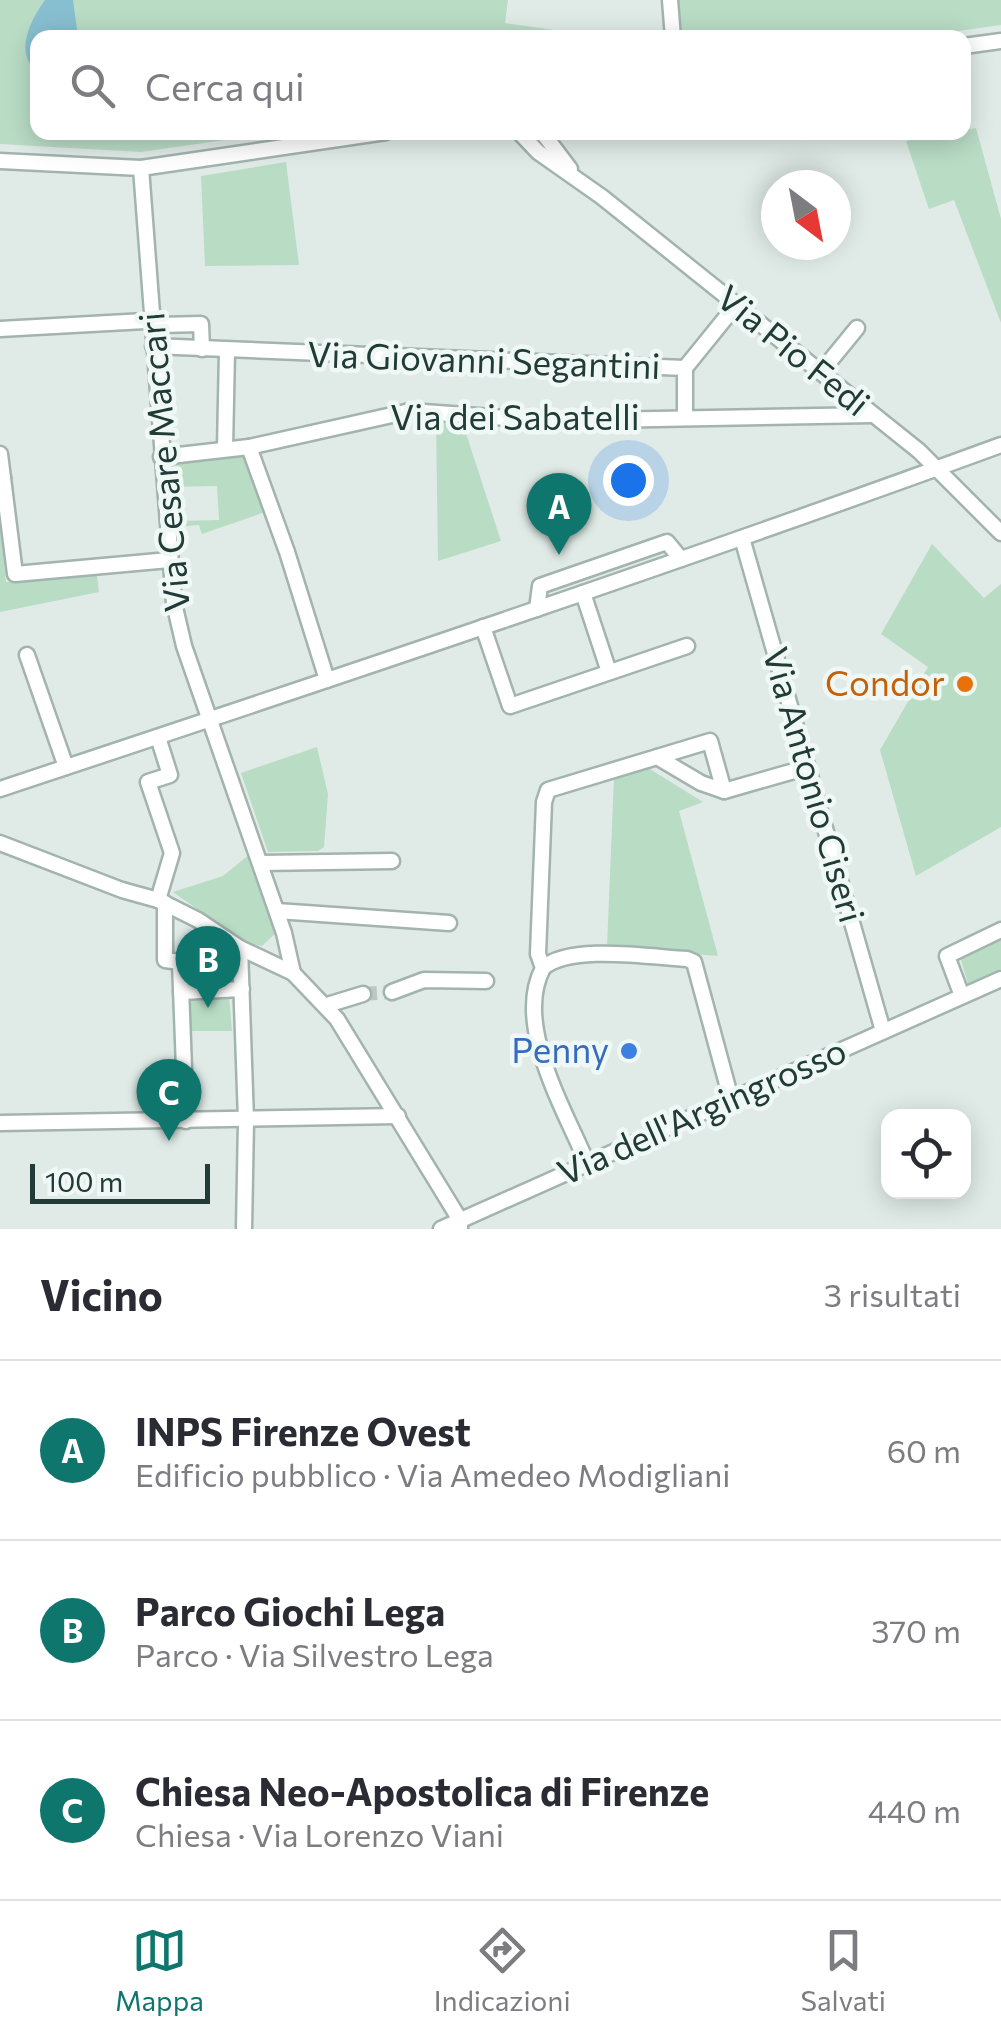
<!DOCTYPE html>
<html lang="it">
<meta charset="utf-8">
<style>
body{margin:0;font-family:Commissioner,sans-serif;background:#f7f7f7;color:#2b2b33}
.controls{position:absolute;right:30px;bottom:30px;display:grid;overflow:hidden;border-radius:20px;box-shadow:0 5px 25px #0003}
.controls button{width:90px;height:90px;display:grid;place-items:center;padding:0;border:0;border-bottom:2px solid #e1e1e2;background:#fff;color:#2b2b33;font:50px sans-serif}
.compass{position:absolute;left:761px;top:170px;width:90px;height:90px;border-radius:50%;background:#fff;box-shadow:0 5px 25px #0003;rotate:148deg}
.scale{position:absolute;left:30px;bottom:25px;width:180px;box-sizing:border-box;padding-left:10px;border:5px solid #213b36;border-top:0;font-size:28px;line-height:35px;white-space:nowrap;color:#213b36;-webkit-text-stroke:8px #f0f8f5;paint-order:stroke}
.you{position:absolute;left:628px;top:480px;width:35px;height:35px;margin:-25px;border:8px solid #fff;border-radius:50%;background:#1a73e8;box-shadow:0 0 0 15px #1a73e833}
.badge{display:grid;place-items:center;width:65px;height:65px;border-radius:50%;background:#0f766e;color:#fff;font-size:32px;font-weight:700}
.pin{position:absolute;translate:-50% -82px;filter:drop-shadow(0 2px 5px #0008)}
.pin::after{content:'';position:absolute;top:52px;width:35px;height:30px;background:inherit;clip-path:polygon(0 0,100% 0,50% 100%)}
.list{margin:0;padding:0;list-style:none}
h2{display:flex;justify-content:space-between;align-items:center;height:130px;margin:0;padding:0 40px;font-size:42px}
h2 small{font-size:32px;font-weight:400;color:#7c7c81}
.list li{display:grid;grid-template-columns:65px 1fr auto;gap:30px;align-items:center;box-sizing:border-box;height:180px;padding:0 40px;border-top:2px solid #e1e1e2}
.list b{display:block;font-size:38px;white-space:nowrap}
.list p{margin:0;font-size:32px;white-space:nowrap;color:#7c7c81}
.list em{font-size:32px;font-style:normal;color:#7c7c81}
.icon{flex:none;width:55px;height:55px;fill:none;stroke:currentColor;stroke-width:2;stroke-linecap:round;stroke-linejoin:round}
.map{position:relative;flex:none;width:1001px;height:1229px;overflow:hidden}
.search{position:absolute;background:#fff;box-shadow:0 5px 25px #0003;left:30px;right:30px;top:30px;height:110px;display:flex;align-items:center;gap:25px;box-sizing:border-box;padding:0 35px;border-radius:20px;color:#7c7c81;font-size:38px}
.sheet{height:670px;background:#fff}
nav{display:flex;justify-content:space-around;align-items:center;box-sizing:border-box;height:140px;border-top:2px solid #e1e1e2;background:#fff;font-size:28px;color:#7c7c81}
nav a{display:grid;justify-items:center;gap:5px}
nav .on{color:#0f766e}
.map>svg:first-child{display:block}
.green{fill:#b9dcc5}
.water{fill:#88bfd0}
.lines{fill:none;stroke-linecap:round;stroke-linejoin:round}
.minor-tunnel{stroke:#bac8c4;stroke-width:14;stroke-dasharray:14 7;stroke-linecap:butt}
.minor-casing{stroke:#a3b3ae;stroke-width:19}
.minor{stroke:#fff;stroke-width:14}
.food-dot{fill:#e8710a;stroke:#f0f8f5;stroke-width:4}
.shop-dot{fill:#3f7fe0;stroke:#f0f8f5;stroke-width:4}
.labels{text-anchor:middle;stroke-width:9;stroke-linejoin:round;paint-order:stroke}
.street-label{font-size:35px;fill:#213b36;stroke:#f0f8f5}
.food-label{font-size:35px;fill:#c56008;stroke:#f0f8f5;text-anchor:end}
.shop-label{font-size:35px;fill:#366cbe;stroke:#f0f8f5;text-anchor:end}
</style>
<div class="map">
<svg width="1001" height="1229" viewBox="0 0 1001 1229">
<rect width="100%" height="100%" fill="#e0ebe7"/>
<g class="green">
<path d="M0 0H508L505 23 604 37 38 38V132L273 133 141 152 0 144Z"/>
<path d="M674 0H1001V25L909 38 678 37Z"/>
<path d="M976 128 1001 219V323L954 200 929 209 906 141Z"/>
<path d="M286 162 299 265 205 266 201 176Z"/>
<path d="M436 420 462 421 501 541 438 561Z"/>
<path d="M243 452 265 512 202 534 199 525 177 527V521L219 520 217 486 174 487 173 464Z"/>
<path d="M0 526 6 582 97 575 99 592 0 612Z"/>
<path d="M932 544 984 598 1001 584V827L916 876 880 750 928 667 881 634Z"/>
<path d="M317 747 328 794 324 847 318 851 268 852 241 773Z"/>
<path d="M645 766 703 802 679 811 718 956 607 947 614 777Z"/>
<path d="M251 853 276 933 262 946 244 942 173 892 223 876Z"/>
<path d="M1001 937V969L968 984 960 956Z"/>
<path d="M229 996 232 1031H188L186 1003 191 998Z"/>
</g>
<path class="water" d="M45 0H73L78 37 38 38 37 72C14 52 30 21 45 0Z"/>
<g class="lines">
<path class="minor-tunnel" d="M363 994 392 992"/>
<g class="minor-casing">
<g id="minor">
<path d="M670 0 673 38"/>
<path d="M964 46 1001 41"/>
<path d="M519 132 538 152 602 197 919 451 1001 533"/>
<path d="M542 132 570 169"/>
<path d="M0 161 141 168 386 132"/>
<path d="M141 168 174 603 184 646 284 933 293 973"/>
<path d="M0 329 145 321 159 325 201 324 202 349"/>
<path d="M153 346 685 368 736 305"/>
<path d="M821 372 857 328"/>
<path d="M685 417V368"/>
<path d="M249 447 287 552 327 680"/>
<path d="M225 448 227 351"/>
<path d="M0 454 3 478"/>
<path d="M161 457 249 447 410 411 548 421 873 415"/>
<path d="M0 479 3 478 15 574 169 560"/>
<path d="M742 538 883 1031"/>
<path d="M583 593 609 672"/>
<path d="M537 609 540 586 667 542 681 559"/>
<path d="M483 627 510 706 687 646"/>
<path d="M27 655 66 767"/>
<path d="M158 737 170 775 148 782 172 853 158 900"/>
<path d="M657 757 701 783 724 791 808 767"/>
<path d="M0 789C335 678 670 566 1001 445"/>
<path d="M0 843 122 890 158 900 198 920 240 948 293 973 337 1019 460 1220V1229"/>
<path d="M261 863 392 861"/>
<path d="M165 903V960L180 962 186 1121"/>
<path d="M277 911 449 923"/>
<path d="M240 948 246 1120 244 1229"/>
<path d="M543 968C570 944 650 957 687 959L694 962 731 1099"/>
<path d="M181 992 242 989"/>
<path d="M392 992 424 980 486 981"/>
<path d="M962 996 947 956 1001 930"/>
<path d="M327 1005 363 994"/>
<path d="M0 1123 398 1116"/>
<path d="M587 1163C565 1110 513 1024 543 968L538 954 544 802 548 790 710 741 724 791"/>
<path d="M441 1229 1001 979"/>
</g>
</g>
<use href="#minor" class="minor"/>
</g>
<circle class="food-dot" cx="965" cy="684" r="10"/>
<circle class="shop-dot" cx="629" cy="1051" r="10"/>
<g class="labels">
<g class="street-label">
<text transform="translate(793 351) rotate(39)" y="12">Via Pio Fedi</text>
<text transform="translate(484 361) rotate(2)" y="12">Via Giovanni Segantini</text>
<text x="515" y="430">Via dei Sabatelli</text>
<text transform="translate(165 462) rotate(-95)" y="12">Via Cesare Maccari</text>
<text transform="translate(813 785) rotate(74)" y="12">Via Antonio Ciseri</text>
<text transform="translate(702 1112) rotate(-24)" y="12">Via dell'Argingrosso</text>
</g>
<g class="food-label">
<text x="945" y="696">Condor</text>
</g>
<g class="shop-label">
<text x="609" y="1063">Penny</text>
</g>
</g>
</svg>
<div class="controls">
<button><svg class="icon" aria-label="locate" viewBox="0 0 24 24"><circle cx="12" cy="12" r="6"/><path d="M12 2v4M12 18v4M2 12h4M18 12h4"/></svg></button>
</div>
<svg class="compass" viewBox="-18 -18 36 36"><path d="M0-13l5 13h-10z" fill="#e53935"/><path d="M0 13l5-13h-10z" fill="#7c7c81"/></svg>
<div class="scale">100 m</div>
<div class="you"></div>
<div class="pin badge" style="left:559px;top:555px">A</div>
<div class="pin badge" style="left:208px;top:1008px">B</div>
<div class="pin badge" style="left:169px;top:1141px">C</div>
<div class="search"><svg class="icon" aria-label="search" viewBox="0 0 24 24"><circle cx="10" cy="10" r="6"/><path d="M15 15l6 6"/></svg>Cerca qui</div>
</div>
<section class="sheet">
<h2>Vicino<small>3 risultati</small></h2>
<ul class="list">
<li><span class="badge">A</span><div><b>INPS Firenze Ovest</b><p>Edificio pubblico · Via Amedeo Modigliani</p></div><em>60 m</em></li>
<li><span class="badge">B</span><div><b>Parco Giochi Lega</b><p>Parco · Via Silvestro Lega</p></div><em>370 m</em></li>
<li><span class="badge">C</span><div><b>Chiesa Neo-Apostolica di Firenze</b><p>Chiesa · Via Lorenzo Viani</p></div><em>440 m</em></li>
</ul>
</section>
<nav>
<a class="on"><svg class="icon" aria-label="map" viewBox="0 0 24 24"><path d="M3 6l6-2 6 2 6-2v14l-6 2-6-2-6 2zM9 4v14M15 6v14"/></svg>Mappa</a>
<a><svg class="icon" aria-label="directions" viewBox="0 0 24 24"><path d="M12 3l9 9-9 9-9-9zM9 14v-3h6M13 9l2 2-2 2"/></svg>Indicazioni</a>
<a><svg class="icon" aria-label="saved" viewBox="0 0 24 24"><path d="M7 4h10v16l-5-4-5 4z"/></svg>Salvati</a>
</nav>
